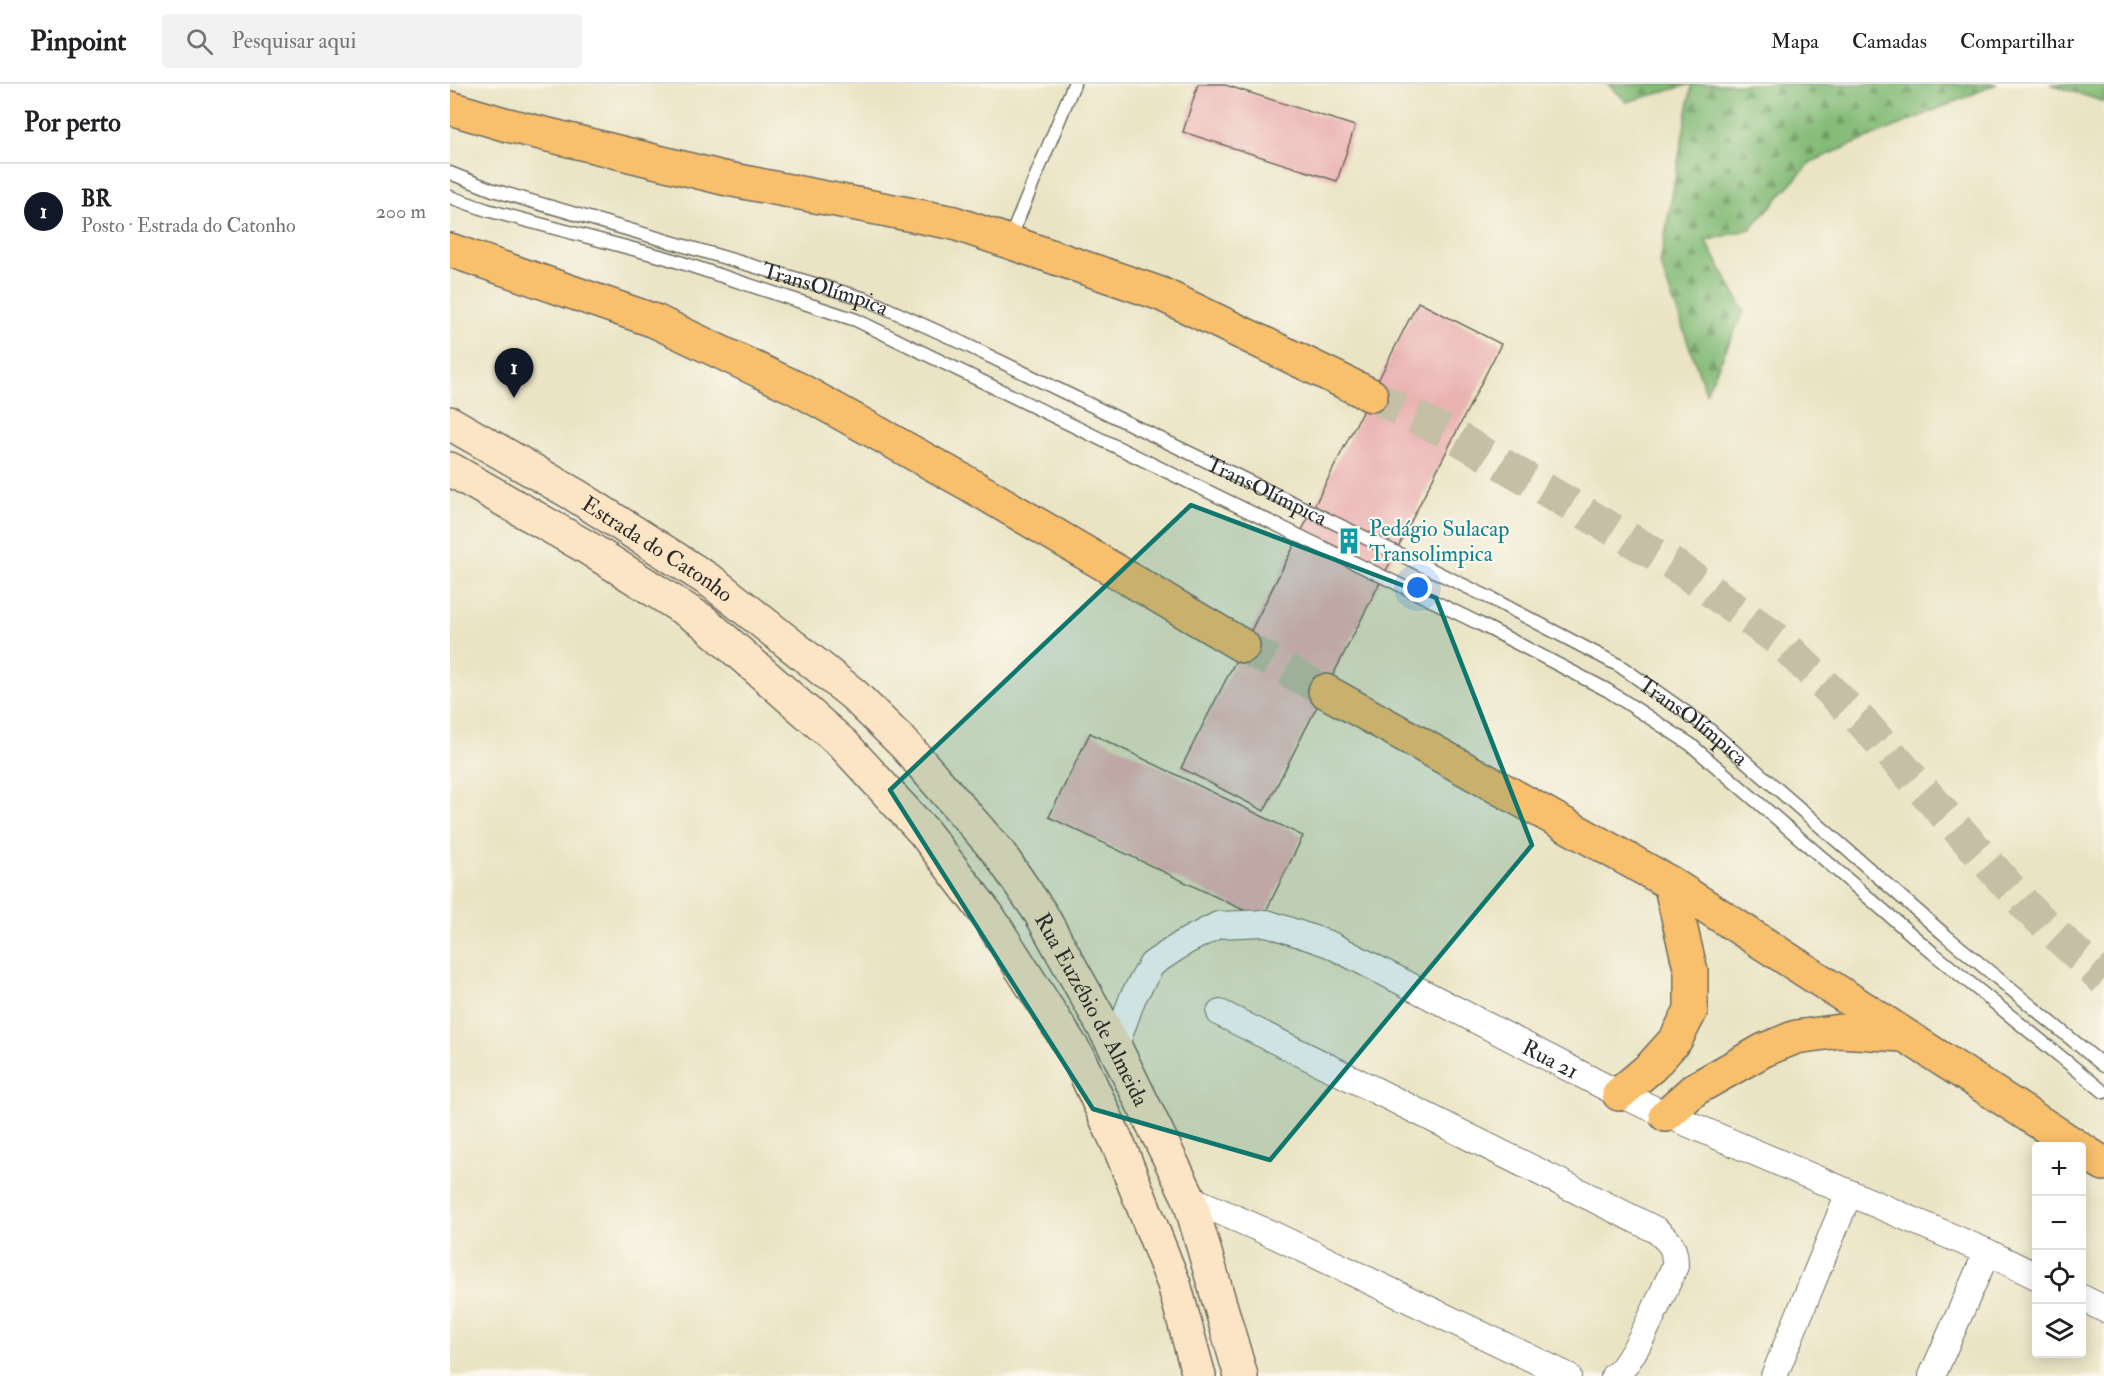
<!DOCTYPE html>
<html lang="pt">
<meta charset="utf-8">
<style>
body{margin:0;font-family:"IM FELL Double Pica",serif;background:#f2f2f2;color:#202124}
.controls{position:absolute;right:18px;bottom:18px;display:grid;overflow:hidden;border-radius:6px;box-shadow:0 3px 15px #0003}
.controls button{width:54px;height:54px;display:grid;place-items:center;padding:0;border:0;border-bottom:2px solid #e0e0e0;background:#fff;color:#202124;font:30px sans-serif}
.you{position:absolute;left:968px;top:504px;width:21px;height:21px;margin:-15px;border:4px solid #fff;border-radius:50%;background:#1a73e8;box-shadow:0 0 0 9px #1a73e833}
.badge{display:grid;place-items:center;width:39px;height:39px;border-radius:50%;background:#111827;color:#fff;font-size:20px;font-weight:700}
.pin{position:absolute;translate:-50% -50px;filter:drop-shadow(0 2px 3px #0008)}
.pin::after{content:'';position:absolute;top:32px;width:21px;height:18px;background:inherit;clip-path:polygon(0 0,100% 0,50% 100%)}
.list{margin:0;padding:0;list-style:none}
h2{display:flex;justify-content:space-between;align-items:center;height:78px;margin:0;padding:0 24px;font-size:26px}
h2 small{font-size:20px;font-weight:400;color:#757577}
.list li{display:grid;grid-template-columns:39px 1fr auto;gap:18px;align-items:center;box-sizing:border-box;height:96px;padding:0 24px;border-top:2px solid #e0e0e0}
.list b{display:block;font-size:22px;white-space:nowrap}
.list p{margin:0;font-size:20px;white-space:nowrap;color:#757577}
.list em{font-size:20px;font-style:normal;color:#757577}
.icon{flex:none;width:33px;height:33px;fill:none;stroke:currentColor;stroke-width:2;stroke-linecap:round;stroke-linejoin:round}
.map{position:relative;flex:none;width:1654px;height:1292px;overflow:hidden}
header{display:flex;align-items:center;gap:36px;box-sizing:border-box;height:84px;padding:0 30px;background:#fff;border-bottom:2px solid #e0e0e0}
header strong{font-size:28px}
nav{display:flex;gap:33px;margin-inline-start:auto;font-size:21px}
.search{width:420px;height:54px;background:#f2f2f2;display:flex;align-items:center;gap:15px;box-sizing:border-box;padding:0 21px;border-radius:6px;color:#757577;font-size:22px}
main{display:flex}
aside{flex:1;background:#fff}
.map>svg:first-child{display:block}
.forest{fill:url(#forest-firs);stroke:#587351;stroke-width:1.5}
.building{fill:#eab3b2}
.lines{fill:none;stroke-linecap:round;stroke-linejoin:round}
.motorway-tunnel{stroke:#c4bfa5;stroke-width:33;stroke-dasharray:33 16;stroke-linecap:butt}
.service-casing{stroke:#6e6c61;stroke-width:15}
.minor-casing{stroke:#6e6c61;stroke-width:28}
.secondary-casing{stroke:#6e6c61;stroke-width:36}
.motorway-casing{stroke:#6e6c61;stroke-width:36}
.service{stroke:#fff;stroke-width:12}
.minor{stroke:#fff;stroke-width:26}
.secondary{stroke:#fce5c4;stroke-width:33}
.motorway{stroke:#f8bf6c;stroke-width:33}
.marked{fill:#0f766e;fill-opacity:0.2;stroke:#0f766e;stroke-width:4.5;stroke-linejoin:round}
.labels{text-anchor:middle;stroke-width:4.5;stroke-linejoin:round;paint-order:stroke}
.street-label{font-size:22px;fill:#2b2b2b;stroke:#fbf7ec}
.culture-label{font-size:22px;fill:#0d838f;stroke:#fbf7ec;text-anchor:start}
</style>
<header>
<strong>Pinpoint</strong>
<div class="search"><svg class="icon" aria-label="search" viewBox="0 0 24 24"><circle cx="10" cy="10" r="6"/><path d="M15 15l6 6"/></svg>Pesquisar aqui</div>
<nav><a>Mapa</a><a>Camadas</a><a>Compartilhar</a></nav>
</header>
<main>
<aside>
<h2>Por perto<small></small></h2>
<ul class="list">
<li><span class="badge">1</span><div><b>BR</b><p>Posto · Estrada do Catonho</p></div><em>200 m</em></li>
</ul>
</aside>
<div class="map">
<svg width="1654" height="1292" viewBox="0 0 1654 1292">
<defs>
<pattern id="forest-firs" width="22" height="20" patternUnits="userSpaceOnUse" patternTransform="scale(1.5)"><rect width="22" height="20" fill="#84bb77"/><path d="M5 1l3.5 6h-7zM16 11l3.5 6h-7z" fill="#6c9862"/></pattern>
</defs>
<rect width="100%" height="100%" fill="#fbf7ec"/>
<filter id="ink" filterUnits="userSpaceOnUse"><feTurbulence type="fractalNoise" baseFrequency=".0167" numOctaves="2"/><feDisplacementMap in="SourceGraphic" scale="12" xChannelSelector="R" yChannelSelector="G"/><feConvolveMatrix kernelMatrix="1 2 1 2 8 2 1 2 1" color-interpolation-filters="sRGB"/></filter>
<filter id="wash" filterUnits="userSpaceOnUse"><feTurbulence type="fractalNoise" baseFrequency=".008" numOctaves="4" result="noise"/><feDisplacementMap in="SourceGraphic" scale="24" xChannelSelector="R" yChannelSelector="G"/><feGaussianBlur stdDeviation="1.35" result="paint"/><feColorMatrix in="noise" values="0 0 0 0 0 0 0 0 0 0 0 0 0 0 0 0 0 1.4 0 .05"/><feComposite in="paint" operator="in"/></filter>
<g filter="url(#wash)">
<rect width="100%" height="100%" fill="#eae4c4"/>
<g class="forest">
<path d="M1158 0H1242L1177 18Z"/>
<path d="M1242 0H1547L1361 78 1300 145 1256 157 1294 227 1256 309 1210 180Z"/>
<path d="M1600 0H1654V18Z"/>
</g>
<g id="blocks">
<g class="building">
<path d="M748 0H772L905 42 887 97 733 48Z"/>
<path d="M968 218 1051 260 814 727 731 684Z"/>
<path d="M640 649 853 752 812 835 599 733Z"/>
</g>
</g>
</g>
<g filter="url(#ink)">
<use href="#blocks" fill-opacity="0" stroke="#6e6c61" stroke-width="1.5"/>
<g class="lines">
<g class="motorway-tunnel">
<path d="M921 311 1004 352 1232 486 1331 558 1415 641 1578 824 1654 896"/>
<path d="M793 562 875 607"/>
</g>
<g class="service-casing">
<g id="service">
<path id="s1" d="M0 89 43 106 416 215 504 255 1042 515 1170 582 1254 641 1495 851 1654 982"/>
<path d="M0 113 37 126 217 174 406 236 1030 540 1157 606 1240 660 1483 869 1654 1008"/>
<path d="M559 157 624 0"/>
</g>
</g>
<g class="minor-casing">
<g id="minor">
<path d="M770 929 1206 1146C1221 1159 1225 1162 1225 1182 1214 1205 1183 1281 1164 1292"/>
<path id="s2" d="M665 963 683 913 702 880 735 858 768 841 817 839 879 860 1169 1010 1537 1168 1586 1192"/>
<path d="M739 1114 824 1151 1118 1292"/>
<path d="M1632 1214 1654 1225"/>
<path d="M1324 1292 1399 1109"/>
<path d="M1482 1292 1537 1168"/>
</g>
</g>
<g class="secondary-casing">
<g id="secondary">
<path id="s3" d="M0 339 125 411 262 498 403 610 455 661 549 769 591 830 665 963 739 1114 791 1292"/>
<path d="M0 385 138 464 253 537 393 660 474 748 538 832 628 973 672 1069 724 1200 749 1292"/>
</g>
</g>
<g class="motorway-casing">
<g id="motorway">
<path d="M0 24 54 40 273 94 504 139 711 210 921 311"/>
<path d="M0 166 205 237 348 305 517 399 793 562"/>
<path d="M875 607 1220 799 1626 1062"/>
<path d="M1169 1010 1201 983 1226 955 1241 926V888L1220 799"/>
<path d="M1216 1031 1245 1005 1314 966 1346 953 1390 947 1452 951"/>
<path d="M1632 1066 1654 1080"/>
</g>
</g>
<use href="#service" class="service"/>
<use href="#minor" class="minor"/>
<use href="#secondary" class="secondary"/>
<use href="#motorway" class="motorway"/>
</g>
</g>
<path class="marked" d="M741 421 986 514 1082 761 820 1076 643 1025 440 706Z"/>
<defs>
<g id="building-bare" transform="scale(2.07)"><path d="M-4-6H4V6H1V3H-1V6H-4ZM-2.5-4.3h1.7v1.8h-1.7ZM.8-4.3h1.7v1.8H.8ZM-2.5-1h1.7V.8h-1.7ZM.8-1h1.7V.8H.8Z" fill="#0f9aa8" stroke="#fbf7ec" stroke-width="2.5" paint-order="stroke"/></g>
</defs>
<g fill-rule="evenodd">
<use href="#building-bare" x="899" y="457"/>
</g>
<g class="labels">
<g class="street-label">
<text dy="8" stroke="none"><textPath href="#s1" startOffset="393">TransOlímpica</textPath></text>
<text dy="8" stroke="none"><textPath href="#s1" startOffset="879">TransOlímpica</textPath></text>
<text dy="8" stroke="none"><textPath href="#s3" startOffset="243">Estrada do Catonho</textPath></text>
<text dy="8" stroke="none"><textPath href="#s1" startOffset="1365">TransOlímpica</textPath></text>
<text dy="8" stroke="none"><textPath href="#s3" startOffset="885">Rua Euzébio de Almeida</textPath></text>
<text dy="8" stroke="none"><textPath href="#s2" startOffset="532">Rua 21</textPath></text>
</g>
<g class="culture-label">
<text x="919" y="452">Pedágio Sulacap<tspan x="919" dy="25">Transolimpica</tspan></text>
</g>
</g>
</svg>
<div class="controls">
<button>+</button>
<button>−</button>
<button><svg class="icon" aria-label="locate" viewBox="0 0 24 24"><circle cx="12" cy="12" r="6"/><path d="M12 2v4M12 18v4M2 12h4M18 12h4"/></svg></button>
<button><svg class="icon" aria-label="layers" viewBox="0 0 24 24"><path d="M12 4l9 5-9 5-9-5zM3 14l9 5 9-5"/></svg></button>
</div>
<div class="you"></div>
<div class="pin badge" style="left:64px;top:314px">1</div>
</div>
</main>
